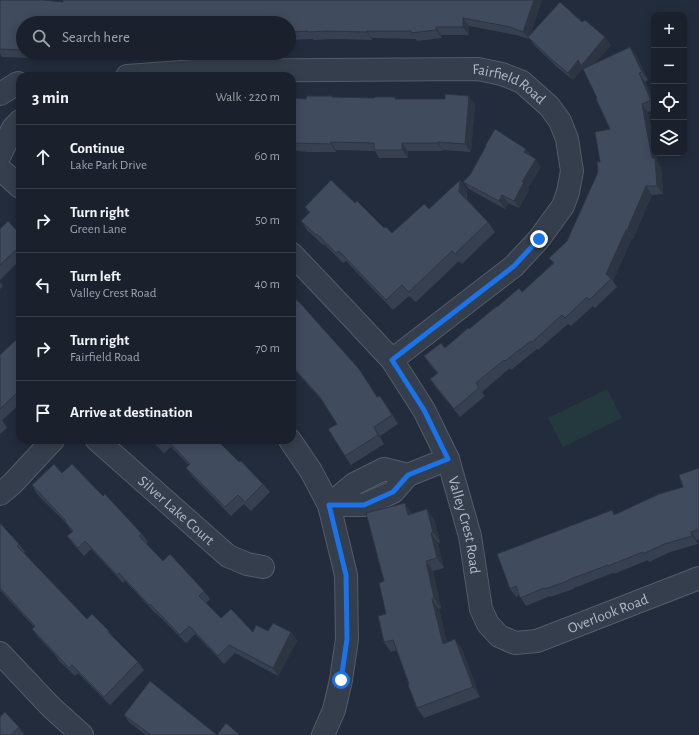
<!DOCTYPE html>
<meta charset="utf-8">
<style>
body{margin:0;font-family:"Alegreya Sans",sans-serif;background:#232935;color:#f1f3f6}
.controls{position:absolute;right:12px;top:12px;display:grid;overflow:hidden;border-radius:8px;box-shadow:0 2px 10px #0003}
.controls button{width:36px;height:36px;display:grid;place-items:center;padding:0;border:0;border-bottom:1px solid #383e49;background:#1a212d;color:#f1f3f6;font:20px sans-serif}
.stop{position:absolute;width:12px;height:12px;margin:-9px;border:3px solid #1a73e8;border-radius:50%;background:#fff}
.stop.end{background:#1a73e8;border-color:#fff;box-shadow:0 1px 4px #0008}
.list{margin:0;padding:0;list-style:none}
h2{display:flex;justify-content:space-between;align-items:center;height:52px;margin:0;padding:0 16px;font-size:17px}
h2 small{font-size:13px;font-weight:400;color:#9fa3aa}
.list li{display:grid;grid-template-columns:26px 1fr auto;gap:12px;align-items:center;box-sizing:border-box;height:64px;padding:0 16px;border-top:1px solid #383e49}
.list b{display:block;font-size:15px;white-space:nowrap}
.list p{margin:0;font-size:13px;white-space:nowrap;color:#9fa3aa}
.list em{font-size:13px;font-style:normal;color:#9fa3aa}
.icon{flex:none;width:22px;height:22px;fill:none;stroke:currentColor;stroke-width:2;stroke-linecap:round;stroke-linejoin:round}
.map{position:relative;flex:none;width:699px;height:735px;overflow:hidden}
.search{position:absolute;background:#1a212d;box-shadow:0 2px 10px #0003;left:16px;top:16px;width:280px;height:44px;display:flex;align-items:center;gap:10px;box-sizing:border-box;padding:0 14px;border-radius:22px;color:#9fa3aa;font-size:15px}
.panel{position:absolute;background:#1a212d;box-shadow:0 2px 10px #0003;left:16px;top:72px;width:280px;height:372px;border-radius:12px}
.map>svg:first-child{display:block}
.green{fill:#24393d}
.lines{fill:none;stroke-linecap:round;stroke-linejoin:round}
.minor-casing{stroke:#545b6a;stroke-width:24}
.minor{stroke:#353e4c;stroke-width:22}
.wall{fill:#374051}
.shaded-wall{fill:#2d3442}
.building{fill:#404b5e;stroke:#2d3442}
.route{stroke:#1a73e8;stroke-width:5}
.labels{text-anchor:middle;stroke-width:3.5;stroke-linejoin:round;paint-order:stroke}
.street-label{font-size:15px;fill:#b1b8c8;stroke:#1b2330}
</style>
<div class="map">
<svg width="699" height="735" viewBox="0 0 699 735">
<rect width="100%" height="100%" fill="#222c3c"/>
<path class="green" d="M607 389 622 418 563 447 548 418Z"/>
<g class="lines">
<g class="minor-casing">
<g id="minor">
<path id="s1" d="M127 76 195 71 478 69 502 74 522 82 549 106 560 121 567 139 572 171 568 192 563 206 539 239 514 266 392 360"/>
<path d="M0 94 18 83 20 84"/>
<path d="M0 155 13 128 20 121"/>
<path d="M0 169 20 187"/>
<path id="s2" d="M292 254 349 314 392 360 424 410 448 459 470 536 481 609 488 624 499 636 515 643 537 641 699 578"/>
<path id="s3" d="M97 440 228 556 247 564 263 567"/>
<path d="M290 440 311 471 329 505 346 575 347 639 341 680 334 710 323 735"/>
<path d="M0 494 12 484 53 440"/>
<path d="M329 505H364L393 492 408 475 448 459"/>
<path d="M329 505 354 484 384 469 408 475"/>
<path d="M0 653 51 707 82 735"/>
</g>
</g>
<use href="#minor" class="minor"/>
</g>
<g class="wall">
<path d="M0 0 63 2V0H542L530 35 582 22 605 37 611 45 594 64 636 55 648 80 645 82 654 101V110L648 112 657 161 661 167 663 194 652 195 633 239 632 238 613 281 617 287 595 308 593 306 571 326 568 324 538 350 537 349 511 370 510 368 482 392 485 396 460 417 436 388 430 379 437 373 430 365 424 356 445 348 497 307 522 292 553 263 549 258 567 241 598 172 610 129 597 98 583 68 573 80 557 67 534 45 529 38V39L516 35 469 26V35H441L442 38 417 41 416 39 372 38V40L333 39 313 40V39L289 40V23H23V53H55L54 58 28 56V58L2 57 0 54Z"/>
<path d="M332 97 374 98 395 97 396 99 475 104 471 152 443 150V151H408V158H379L375 151 336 150V152H307L292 150V98L306 99Z"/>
<path d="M485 146 532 156 541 167 528 188 529 190 519 208 508 203 505 209 469 189 463 182 470 175 485 147Z"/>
<path d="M460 180 467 190V199L488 222 495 232 462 264 459 261 416 302 409 296 393 310 346 261 343 263 324 244 323 245 308 231 301 221 309 213 305 207 355 203 384 228 392 233 429 209Z"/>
<path d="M0 229 20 234V260L0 280Z"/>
<path d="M0 282 3 286 0 289Z"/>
<path d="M292 296 359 369 377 397 386 404 398 424 380 436 384 444 351 465 345 456 337 424 324 403 292 367Z"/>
<path d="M20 336V404L2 420 7 428 0 434V355Z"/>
<path d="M151 440H217L239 462 263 484 270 492 251 511 244 504 231 516 192 476 186 468 189 465 171 447 164 453Z"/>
<path d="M699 468V540H697L698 544 670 552 649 562 648 560 614 574 613 573 574 588V589L550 597V596L526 606 519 595 516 597 510 589 612 510 615 514 683 487Z"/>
<path d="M62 473 103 496 142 534 148 542 146 543 163 561 204 591 210 599 206 603 221 618 253 632 268 631 291 632 297 641 278 676 235 653 224 664 195 634 186 643 156 613H155L125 581 123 583 91 549 84 556 73 544 67 536 72 532 65 522 37 494 32 485Z"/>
<path d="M412 513 434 519 440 542 438 543 444 568 433 571 441 608 439 609 447 642 462 649 480 697 424 718 417 708 409 684 397 650 391 652 384 642 386 614 384 581Z"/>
<path d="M0 523 19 544 25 552 24 553 87 619 109 631 114 638 138 662 144 670 110 705 78 673 75 676 59 661 56 656 38 637 32 629 34 627 0 590Z"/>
<path d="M124 715 217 735H240H146L129 722Z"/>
<path d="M19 727 24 735H0Z"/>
</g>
<g class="shaded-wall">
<path d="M534 0H542L529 39 523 32Z"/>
<path d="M463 18 469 26V35L463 27Z"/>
<path d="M436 27 441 35 442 38 436 30Z"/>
<path d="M367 31 372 38V40L367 32Z"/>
<path d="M605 37 611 45 587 73 583 68 573 80 568 73 578 60Z"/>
<path d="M630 47 636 55 648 80 642 72Z"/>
<path d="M51 53H55L54 58Z"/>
<path d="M639 73 645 82 654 101V104L651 100Z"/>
<path d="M469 96 475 104 471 152 465 144Z"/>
<path d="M642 104 648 112 654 145V153H655L657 161 661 167 663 194 657 186Z"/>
<path d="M331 142 336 150V152L331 144Z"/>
<path d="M438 142 443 150V151L438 143Z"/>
<path d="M402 143 408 151V158L402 150Z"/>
<path d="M526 149 532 156 524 152Z"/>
<path d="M536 159 541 167 528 188 529 190 519 208 514 201 522 182Z"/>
<path d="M460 180 467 190 466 202 459 192Z"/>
<path d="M646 186 652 195 633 239 627 230Z"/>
<path d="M502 195 508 203 505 209 499 201Z"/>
<path d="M626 230 632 238 613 281 606 274Z"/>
<path d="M359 369 365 377 383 406 377 397Z"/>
<path d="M380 396 386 404 398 424 392 415Z"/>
<path d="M374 427 380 436 384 444 378 435Z"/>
<path d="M405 503 412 513 408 515Z"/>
<path d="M427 509 434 519 440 542 433 532Z"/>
<path d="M691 532 697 540 698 544 692 536Z"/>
<path d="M431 533 438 543 444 568 437 558Z"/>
<path d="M426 561 433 571 441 608 434 598Z"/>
<path d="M432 599 439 609 450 654 443 644Z"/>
<path d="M291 632 297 641 278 676 273 668Z"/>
<path d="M455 639 462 649 480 697 473 687Z"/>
</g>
<g class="building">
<path d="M0 0H43L63 2V0H534L523 32 510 27 463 18V27H436V30L411 33V31H367V32L327 31 308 32V31L289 32V23H23V48H22V50L0 49Z"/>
<path d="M560 2 582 22 585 20 605 37 581 66 578 60 568 73 551 59 528 37Z"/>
<path d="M630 47 642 72 639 73 651 100 642 104 652 158H655L657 186H646L627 230H626L606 274 611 279 589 300 587 297 565 318 562 315 532 342 531 341 505 361 504 360 476 383 479 388 454 409 430 379 438 373 424 356 441 343 445 348 468 328 469 329 497 306V307L519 288 522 292 554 263 549 258 567 241 598 172 597 162H600L595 132 610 129 596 99 597 98 583 69Z"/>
<path d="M445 94 469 96 465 144 438 142V143H402V150H374V143L331 142V144L292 143V98L306 99 307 96H332V97L374 98V97H395V99H445Z"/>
<path d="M495 129 526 149 524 152 536 159 522 182H524L514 201 502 195 499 201 463 182 470 175 486 146H485Z"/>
<path d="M331 180 355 203 357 201 384 228 386 227 392 233 424 204 429 209 460 180 459 192 488 222 455 254 452 251 409 292 402 285 386 300 339 251 336 253 317 234 316 235 301 221 310 212 305 207Z"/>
<path d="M8 221 20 234V246L0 265V229Z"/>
<path d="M292 296 301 304 359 369 377 397 380 396 392 415 374 427 378 435 345 456 328 429 337 424 320 397 292 366Z"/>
<path d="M20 329V334L17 332Z"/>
<path d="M20 336V396L19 397 16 394 0 409V355Z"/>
<path d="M154 440H163L158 445Z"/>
<path d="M167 440H217L239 462 241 461 263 484 245 502 238 495 225 507 186 468 190 464Z"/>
<path d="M54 464 62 473 72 464 103 496 105 494 142 534 139 536 163 561 170 554 204 591 199 596 221 618 231 609 253 632 256 625 268 631 273 623 291 632 273 668 229 645 218 656 189 626 180 635 150 604 149 605 119 573 117 575 85 541 78 548 67 536 73 531 65 522 66 521 32 485Z"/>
<path d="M699 468V529L691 532 692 536 664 544 643 554V552L608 566V565L568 580V581L545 589 544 588 520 598 516 586 510 589 497 554 612 510 614 515 659 494 683 487 679 475Z"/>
<path d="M405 503 408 515 427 509 433 532 431 533 437 558 426 561 434 598 432 599 443 644 455 639 473 687 417 708 408 685 409 684 393 640 384 642 378 616 386 614 379 583 384 581 366 513Z"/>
<path d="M0 523 19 544 17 546 87 619 92 614 109 631 108 632 138 662 104 697 72 665 69 668 54 652 32 629 35 626 0 588Z"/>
<path d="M150 681 217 735 226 723 240 735H151L124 715Z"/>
<path d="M5 712 19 727 11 735H0V717Z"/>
</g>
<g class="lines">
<path class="route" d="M341 680 347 639 346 575 329 505H364L393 492 408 475 448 459 424 410 392 360 514 266 539 239"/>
</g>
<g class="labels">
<g class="street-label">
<text dy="5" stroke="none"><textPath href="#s1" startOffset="386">Fairfield Road</textPath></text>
<text dy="5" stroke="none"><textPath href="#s3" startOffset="106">Silver Lake Court</textPath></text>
<text dy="5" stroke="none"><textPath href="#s2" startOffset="328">Valley Crest Road</textPath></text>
<text dy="5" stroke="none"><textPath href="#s2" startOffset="562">Overlook Road</textPath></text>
</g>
</g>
</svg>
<div class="controls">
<button>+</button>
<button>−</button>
<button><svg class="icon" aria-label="locate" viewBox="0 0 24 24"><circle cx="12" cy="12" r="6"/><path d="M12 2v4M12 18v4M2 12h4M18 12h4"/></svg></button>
<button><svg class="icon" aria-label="layers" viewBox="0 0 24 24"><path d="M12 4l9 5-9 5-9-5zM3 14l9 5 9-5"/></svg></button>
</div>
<div class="stop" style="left:341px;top:680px"></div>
<div class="stop end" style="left:539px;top:239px"></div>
<div class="search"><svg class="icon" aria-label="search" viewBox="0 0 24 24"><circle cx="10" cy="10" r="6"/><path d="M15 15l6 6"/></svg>Search here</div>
<section class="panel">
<h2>3 min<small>Walk · 220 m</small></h2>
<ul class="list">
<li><svg class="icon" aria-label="ahead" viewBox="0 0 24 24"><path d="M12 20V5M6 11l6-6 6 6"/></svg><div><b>Continue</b><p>Lake Park Drive</p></div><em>60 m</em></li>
<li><svg class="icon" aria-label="right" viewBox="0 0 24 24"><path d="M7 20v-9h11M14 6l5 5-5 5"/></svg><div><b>Turn right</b><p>Green Lane</p></div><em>50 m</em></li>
<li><svg class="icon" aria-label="left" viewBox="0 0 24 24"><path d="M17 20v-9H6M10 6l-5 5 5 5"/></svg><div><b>Turn left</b><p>Valley Crest Road</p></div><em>40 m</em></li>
<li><svg class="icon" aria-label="right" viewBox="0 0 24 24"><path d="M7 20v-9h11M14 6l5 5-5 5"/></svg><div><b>Turn right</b><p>Fairfield Road</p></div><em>70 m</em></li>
<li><svg class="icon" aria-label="arrive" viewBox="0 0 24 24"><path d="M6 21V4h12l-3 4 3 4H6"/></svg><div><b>Arrive at destination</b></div></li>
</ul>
</section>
</div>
